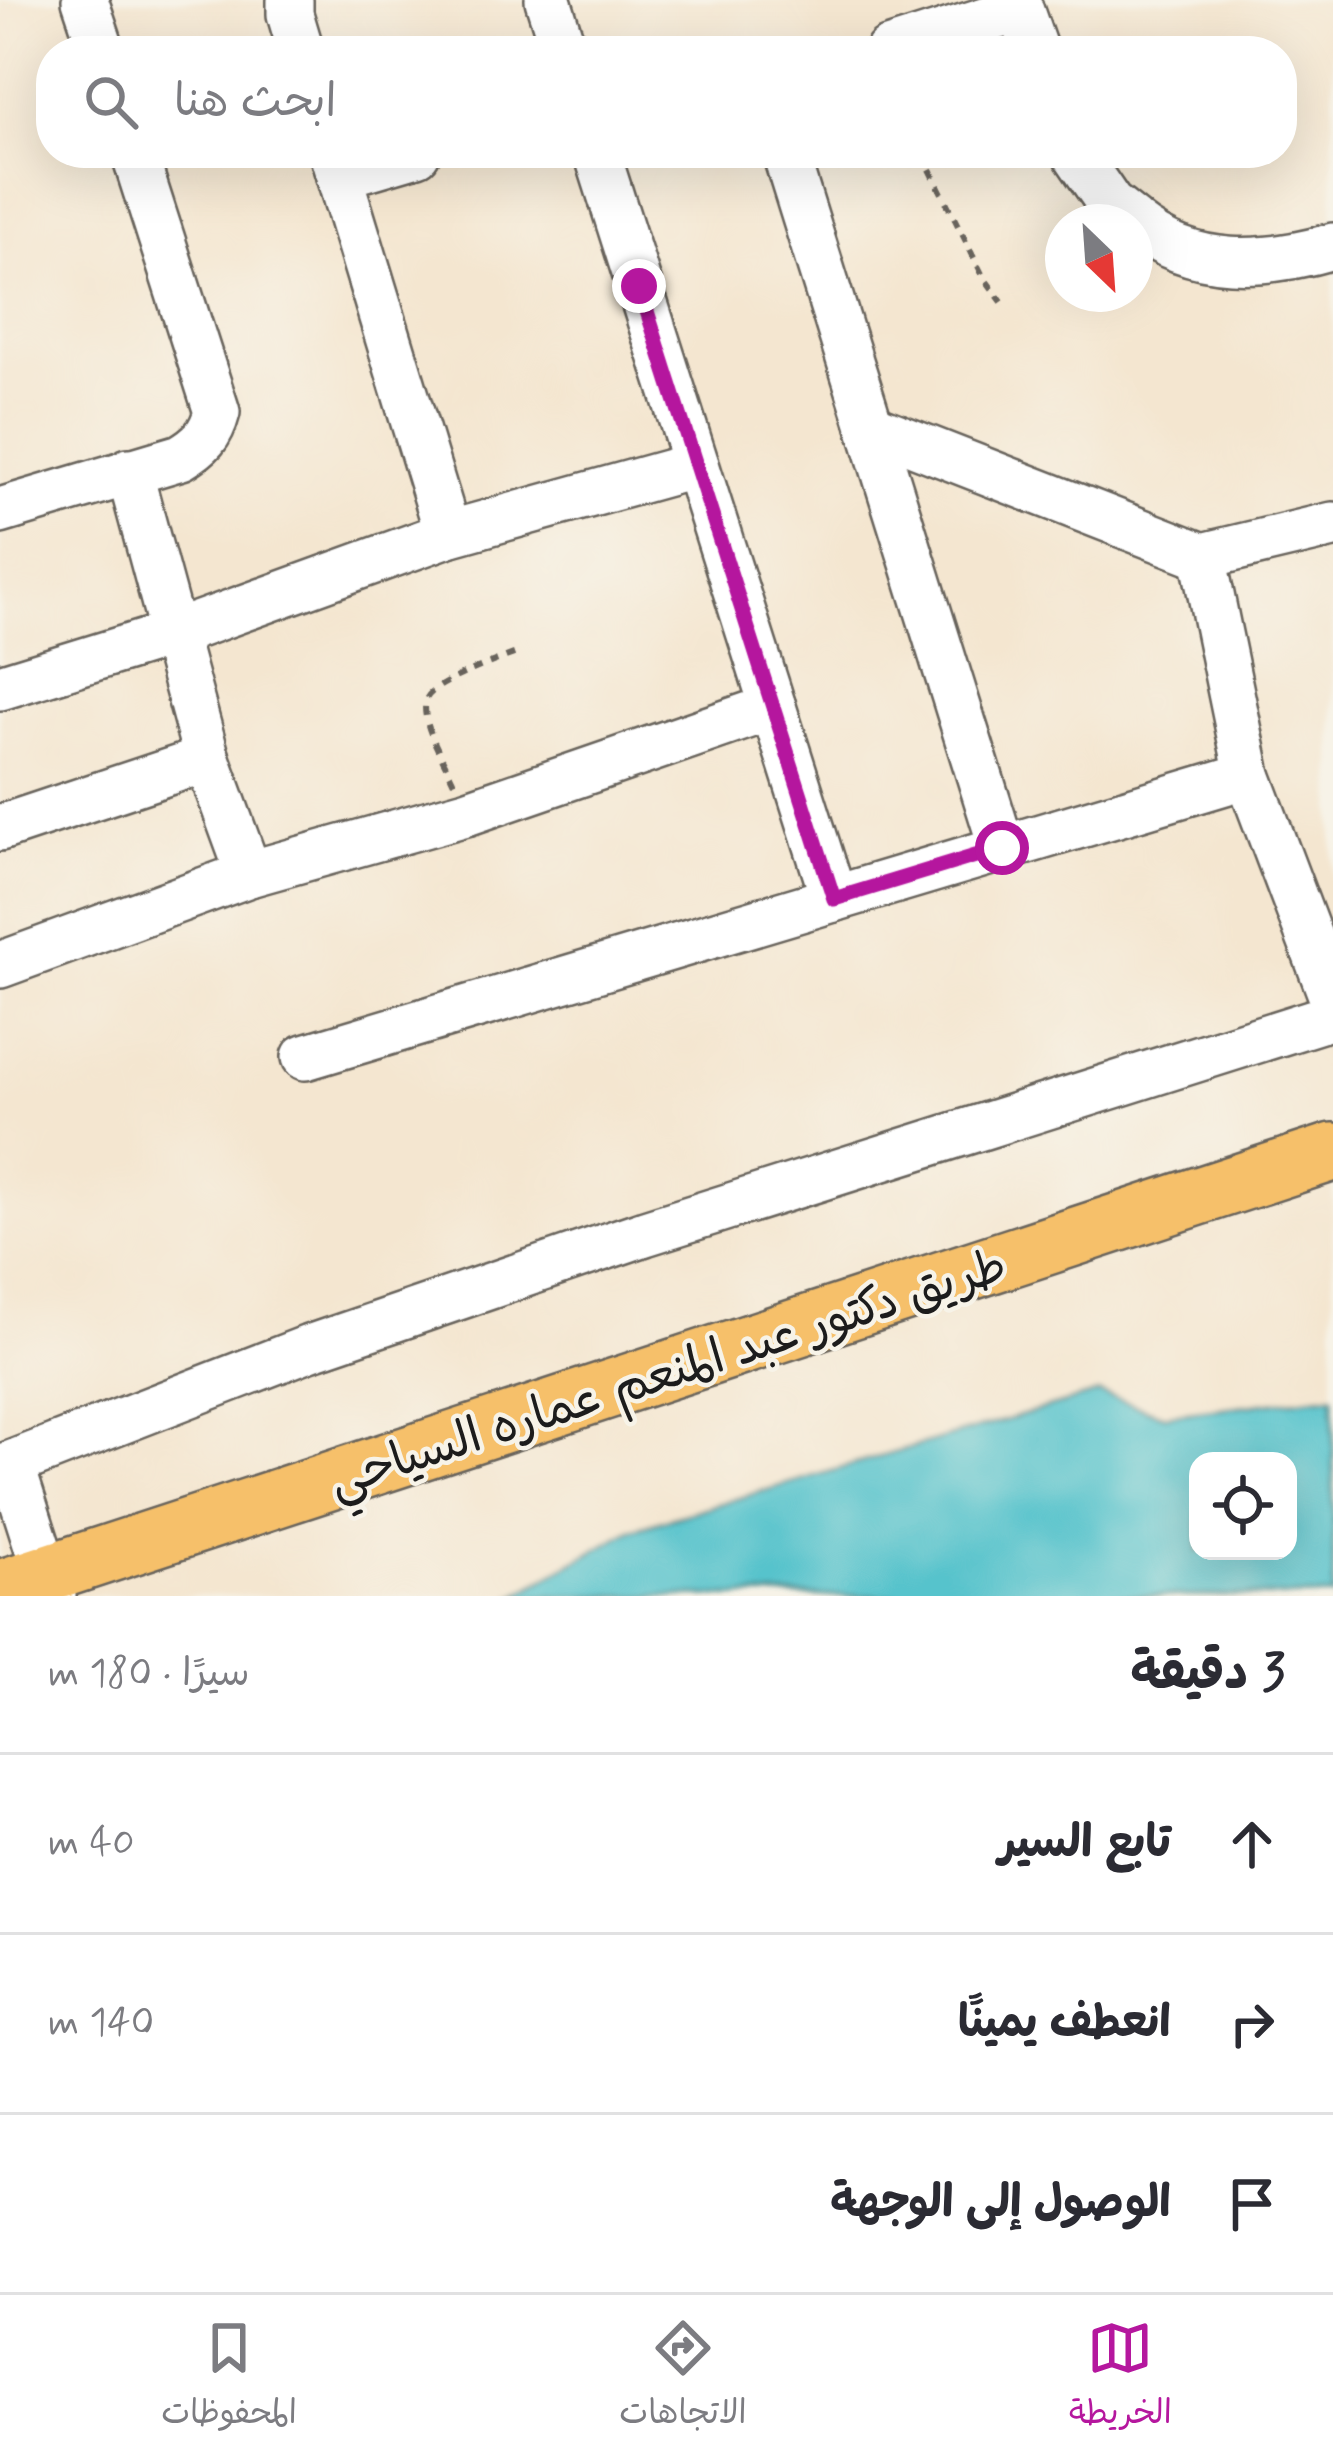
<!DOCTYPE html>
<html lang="ar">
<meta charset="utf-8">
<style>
body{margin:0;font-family:Mynerve,"Playpen Sans Arabic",sans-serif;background:#f2f2f3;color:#2b2b33;direction:rtl}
.controls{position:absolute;right:36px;bottom:36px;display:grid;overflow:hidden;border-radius:24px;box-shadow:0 12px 48px #0002}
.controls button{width:108px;height:108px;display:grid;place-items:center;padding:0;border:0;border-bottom:3px solid #e1e1e2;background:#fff;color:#2b2b33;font:60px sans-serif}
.compass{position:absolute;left:1045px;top:204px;width:108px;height:108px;border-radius:50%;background:#fff;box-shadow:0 12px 48px #0002;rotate:155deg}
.stop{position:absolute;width:36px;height:36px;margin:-27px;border:9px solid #b5179e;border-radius:50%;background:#fff}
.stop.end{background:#b5179e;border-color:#fff;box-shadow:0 3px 12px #0008}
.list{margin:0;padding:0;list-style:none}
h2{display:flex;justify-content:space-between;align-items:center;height:156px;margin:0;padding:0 48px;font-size:51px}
h2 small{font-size:39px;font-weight:400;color:#7c7c81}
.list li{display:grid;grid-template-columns:78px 1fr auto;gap:36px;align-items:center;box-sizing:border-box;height:180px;padding:0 48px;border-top:3px solid #e1e1e2}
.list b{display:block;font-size:45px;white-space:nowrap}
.list em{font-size:39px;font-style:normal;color:#7c7c81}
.icon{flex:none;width:66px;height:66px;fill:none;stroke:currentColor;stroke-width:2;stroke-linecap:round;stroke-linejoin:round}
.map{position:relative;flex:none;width:1333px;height:1596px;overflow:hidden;direction:ltr}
.search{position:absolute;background:#fff;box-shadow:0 12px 48px #0002;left:36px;right:36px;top:36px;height:132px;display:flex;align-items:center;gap:30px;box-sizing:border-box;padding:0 42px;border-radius:48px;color:#7c7c81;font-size:45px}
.sheet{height:696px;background:#fff}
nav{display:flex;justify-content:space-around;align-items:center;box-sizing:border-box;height:168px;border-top:3px solid #e1e1e2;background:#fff;font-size:33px;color:#7c7c81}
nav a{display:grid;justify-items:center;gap:6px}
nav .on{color:#b5179e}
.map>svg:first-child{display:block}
.water{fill:#56c3cc;stroke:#397074;stroke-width:3;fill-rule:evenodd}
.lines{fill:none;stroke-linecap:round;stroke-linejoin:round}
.minor-casing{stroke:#68635b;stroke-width:50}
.major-casing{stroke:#68635b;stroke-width:62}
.path{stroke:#68635b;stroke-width:6;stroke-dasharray:9 9;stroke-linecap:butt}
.minor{stroke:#fff;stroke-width:45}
.major{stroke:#f6c06b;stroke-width:57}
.route{stroke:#b5179e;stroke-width:15}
.labels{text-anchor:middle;stroke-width:9;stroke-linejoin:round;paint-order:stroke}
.street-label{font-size:48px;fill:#1c1c1c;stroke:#f7f3e8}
</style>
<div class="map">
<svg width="1333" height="1596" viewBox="0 0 1333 1596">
<rect width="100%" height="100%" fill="#f7f3e8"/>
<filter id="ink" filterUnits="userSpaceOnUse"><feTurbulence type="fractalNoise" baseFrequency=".00833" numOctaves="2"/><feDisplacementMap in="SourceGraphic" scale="24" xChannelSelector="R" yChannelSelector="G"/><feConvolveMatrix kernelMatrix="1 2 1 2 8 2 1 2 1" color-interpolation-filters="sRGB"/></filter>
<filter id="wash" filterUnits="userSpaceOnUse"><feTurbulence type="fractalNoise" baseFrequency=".004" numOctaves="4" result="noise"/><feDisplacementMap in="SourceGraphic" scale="48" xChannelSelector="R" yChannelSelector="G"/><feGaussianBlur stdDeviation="2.7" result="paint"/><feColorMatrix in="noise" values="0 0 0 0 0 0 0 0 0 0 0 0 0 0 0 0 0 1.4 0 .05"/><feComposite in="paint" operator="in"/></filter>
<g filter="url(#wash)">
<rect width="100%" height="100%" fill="#f4e6d0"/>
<path class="water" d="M1099 1393 1164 1415 1333 1395V1596H514L633 1529ZM1198 1461H1288V1551H1198Z"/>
</g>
<g filter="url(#ink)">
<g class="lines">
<g class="minor-casing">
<g id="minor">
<path d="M85 0 102 51"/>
<path d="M290 0V14L301 51"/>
<path d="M548 0 564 51"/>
<path d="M1017 0 1035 51"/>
<path d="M888 51 1020 9"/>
<path d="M332 153 448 534"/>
<path d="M597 153 834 899"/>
<path d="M785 153 1002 848"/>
<path d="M1075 153 1110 204 1133 222"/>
<path d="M339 176 417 153"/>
<path d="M1135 224C1194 271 1265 266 1333 246"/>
<path d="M870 426 1203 556 1333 525"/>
<path d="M129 471 207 759 249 874"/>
<path d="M0 511 181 457C201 445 211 435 217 412L134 153"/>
<path d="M1203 556 1248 775 1333 1000"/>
<path d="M0 687 175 633 448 534 696 465"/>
<path d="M0 828 207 759"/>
<path d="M0 965 249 874 466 813 773 707"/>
<path d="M305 1057 1248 775"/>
<path d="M11 1464 53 1596"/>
<path d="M0 1468 309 1348 645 1233 1333 1016"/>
</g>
</g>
<g class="major-casing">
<path id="major" d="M0 1589 1333 1152"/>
</g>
<g class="path">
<path d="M922 153 983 276 1002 302"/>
<path d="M454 782C445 761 420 724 426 700 430 683 501 659 519 652"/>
</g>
<use href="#minor" class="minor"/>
<use href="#major" class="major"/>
</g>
</g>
<g class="lines" filter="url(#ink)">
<path class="route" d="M639 286 834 899 1002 848"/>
</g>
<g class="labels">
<g class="street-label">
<text transform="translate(667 1371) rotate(-18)" y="17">طريق دكتور عبد المنعم عماره السياحي</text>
</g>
</g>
</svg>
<div class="controls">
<button><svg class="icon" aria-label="locate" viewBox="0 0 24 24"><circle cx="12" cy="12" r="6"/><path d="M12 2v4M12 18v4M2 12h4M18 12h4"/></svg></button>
</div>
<svg class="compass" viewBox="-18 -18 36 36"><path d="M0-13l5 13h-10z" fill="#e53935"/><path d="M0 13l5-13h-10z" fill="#7c7c81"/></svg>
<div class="stop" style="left:1002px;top:848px"></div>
<div class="stop end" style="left:639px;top:286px"></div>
<div class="search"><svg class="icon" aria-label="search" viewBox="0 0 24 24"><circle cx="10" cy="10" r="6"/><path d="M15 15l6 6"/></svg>ابحث هنا</div>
</div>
<section class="sheet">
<h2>3 دقيقة<small>سيرًا · 180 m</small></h2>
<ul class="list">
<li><svg class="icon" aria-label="ahead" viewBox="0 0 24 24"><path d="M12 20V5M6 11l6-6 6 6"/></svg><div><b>تابع السير</b></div><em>40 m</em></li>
<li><svg class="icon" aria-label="right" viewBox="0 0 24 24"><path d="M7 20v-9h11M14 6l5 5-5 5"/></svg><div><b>انعطف يمينًا</b></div><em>140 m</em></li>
<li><svg class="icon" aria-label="arrive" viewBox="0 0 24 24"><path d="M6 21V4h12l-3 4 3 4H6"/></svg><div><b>الوصول إلى الوجهة</b></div></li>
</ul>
</section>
<nav>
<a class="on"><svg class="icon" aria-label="map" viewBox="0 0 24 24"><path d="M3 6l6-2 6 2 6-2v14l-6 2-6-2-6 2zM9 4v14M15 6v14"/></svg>الخريطة</a>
<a><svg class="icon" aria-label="directions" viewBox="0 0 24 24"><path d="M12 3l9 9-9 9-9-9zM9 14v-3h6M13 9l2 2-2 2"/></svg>الاتجاهات</a>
<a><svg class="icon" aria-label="saved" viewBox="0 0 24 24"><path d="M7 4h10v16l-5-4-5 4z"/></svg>المحفوظات</a>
</nav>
